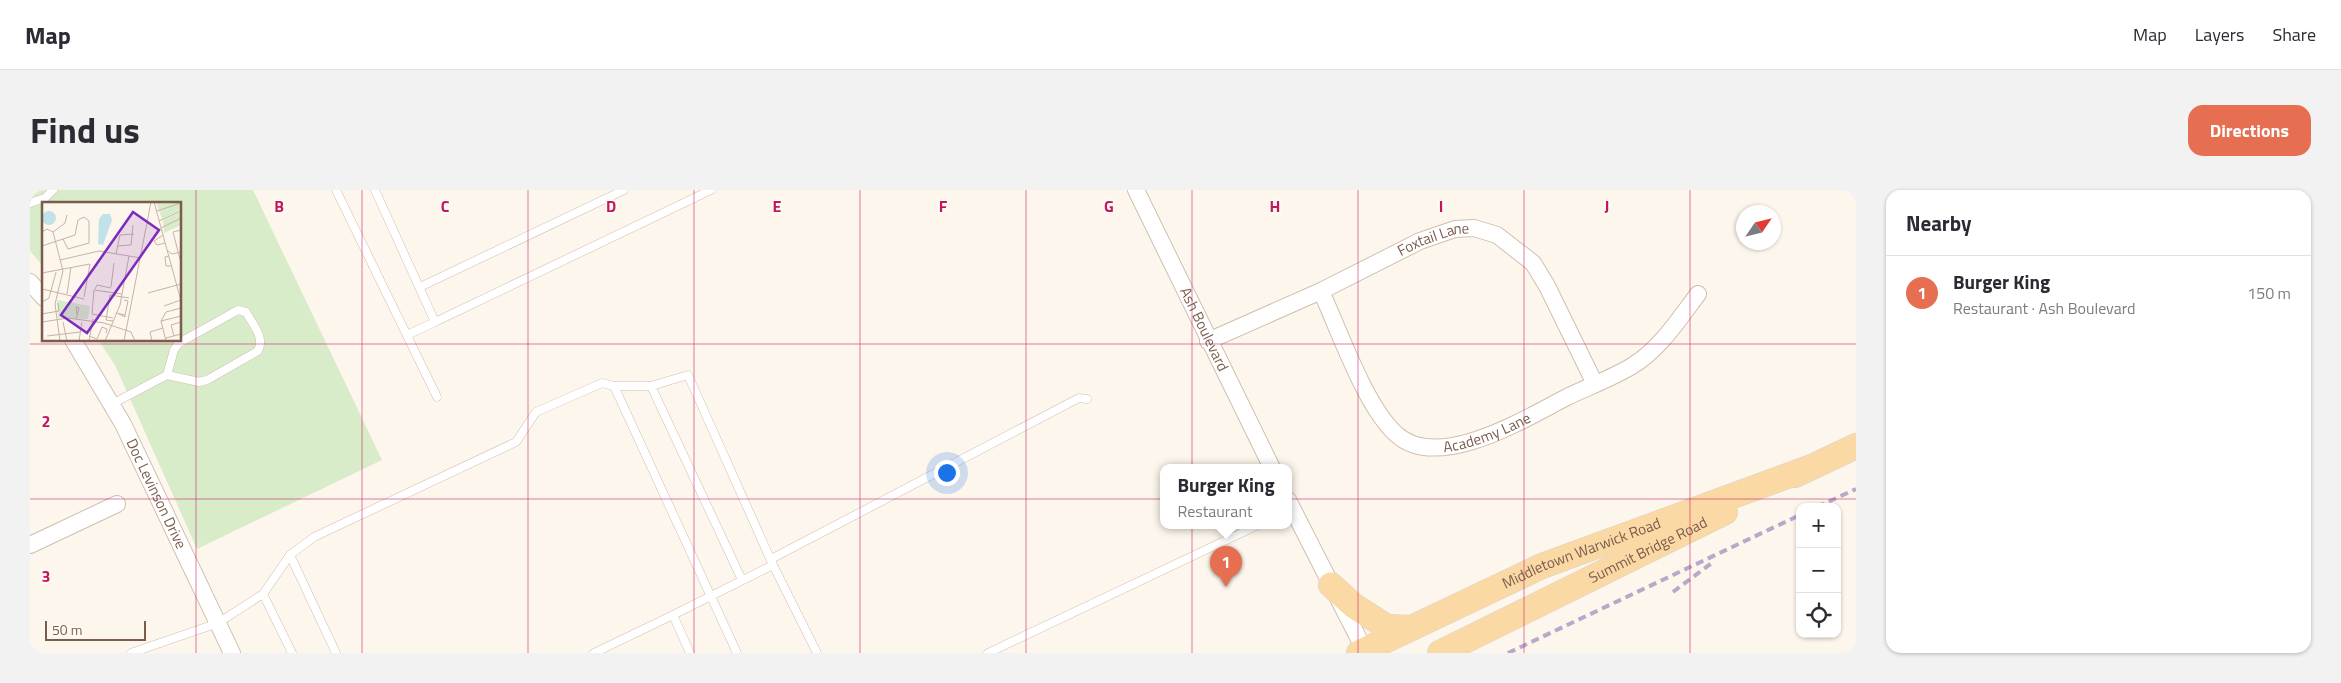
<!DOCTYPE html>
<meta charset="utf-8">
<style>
body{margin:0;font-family:"Titillium Web",sans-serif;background:#f2f2f3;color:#2b2b33}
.controls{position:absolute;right:15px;bottom:15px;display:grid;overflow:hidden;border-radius:10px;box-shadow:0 1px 4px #0004}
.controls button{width:45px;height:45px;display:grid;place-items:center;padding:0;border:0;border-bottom:1px solid #e1e1e2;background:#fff;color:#2b2b33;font:25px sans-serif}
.compass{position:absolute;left:1706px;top:15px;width:45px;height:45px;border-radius:50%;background:#fff;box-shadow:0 1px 4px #0004;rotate:55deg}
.scale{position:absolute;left:15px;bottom:12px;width:101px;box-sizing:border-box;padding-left:5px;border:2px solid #7a5c4d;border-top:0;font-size:14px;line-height:18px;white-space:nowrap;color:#7a5c4d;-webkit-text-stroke:4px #fffaf3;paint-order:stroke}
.you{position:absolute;left:916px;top:282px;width:18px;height:18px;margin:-12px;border:4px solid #fff;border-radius:50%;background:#1a73e8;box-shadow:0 0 0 8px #1a73e833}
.badge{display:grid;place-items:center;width:32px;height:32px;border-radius:50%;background:#e76f51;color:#fff;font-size:16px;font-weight:700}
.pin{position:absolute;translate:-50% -41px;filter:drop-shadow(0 1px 2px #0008)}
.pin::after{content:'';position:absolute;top:26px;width:18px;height:15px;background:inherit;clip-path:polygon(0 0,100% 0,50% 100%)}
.popup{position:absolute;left:1130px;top:274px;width:132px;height:65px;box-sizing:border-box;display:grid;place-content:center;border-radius:10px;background:#fff;filter:drop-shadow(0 1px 4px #0005);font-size:16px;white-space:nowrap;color:#7c7c81}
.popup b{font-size:19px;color:#2b2b33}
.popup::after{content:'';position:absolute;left:50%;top:100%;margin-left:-10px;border:10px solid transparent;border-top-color:#fff}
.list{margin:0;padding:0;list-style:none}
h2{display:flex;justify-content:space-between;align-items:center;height:65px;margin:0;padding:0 20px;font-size:21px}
h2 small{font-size:16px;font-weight:400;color:#7c7c81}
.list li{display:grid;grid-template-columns:32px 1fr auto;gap:15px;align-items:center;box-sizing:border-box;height:75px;padding:0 20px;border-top:1px solid #e1e1e2}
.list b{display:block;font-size:19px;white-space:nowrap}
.list p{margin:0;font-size:16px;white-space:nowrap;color:#7c7c81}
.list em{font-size:16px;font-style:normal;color:#7c7c81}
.icon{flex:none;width:28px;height:28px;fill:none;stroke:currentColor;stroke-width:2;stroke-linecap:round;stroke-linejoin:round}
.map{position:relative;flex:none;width:1826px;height:463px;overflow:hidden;border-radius:15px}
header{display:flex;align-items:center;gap:30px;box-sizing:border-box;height:70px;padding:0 25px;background:#fff;border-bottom:1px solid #e1e1e2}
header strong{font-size:24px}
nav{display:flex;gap:28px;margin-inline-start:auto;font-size:18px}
.intro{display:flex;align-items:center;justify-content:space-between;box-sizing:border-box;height:120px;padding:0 30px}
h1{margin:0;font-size:35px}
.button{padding:12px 22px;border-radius:15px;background:#e76f51;color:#fff;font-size:18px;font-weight:700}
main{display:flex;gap:30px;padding:0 30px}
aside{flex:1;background:#fff;border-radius:15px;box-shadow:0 1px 4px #0004}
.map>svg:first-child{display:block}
.green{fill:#d8ecc9}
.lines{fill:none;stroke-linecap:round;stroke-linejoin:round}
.service-casing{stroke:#d1beb0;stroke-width:9}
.minor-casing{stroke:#d1beb0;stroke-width:18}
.primary-casing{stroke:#dad1cd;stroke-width:26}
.service{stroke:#fff;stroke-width:8}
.minor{stroke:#fff;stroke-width:16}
.primary{stroke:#fbd9a5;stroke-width:25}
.rail{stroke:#b9a8c9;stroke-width:4;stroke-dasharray:8 5;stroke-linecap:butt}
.grid{fill:none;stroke:#c2185b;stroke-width:1;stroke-opacity:0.55}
.labels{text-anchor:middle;stroke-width:4;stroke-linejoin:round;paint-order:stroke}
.street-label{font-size:15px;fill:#7a5c4d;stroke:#fffaf3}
.inset-road{fill:none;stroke:#c5b3a7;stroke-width:1}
.view{fill:#7b2cbf;fill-opacity:0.15;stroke:#7b2cbf;stroke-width:2.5}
.inset-edge{fill:none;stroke:#7a5c4d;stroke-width:2.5}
.grid-label{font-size:16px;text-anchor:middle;font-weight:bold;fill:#c2185b;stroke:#fffaf3;stroke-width:4;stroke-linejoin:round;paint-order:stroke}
</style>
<header>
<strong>Map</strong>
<nav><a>Map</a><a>Layers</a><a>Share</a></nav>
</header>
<div class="intro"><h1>Find us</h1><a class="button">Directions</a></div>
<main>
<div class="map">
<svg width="1826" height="463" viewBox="0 0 1826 463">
<rect width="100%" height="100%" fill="#fdf6ec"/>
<path class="green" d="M0 0H223L352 270 167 359 85 175 68 150H150V14H14V77L0 61Z"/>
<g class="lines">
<g class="service-casing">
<g id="service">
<path d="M306 0 407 207"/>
<path d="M345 0 405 132 377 145"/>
<path d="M0 13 15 8 23 0"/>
<path d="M390 97 594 0"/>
<path d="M405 132 681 0"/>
<path d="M584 196H621L658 185 743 375"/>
<path d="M621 196 712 390"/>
<path d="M82 214 137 185 169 192 177 190 228 161C235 147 223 135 216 122L208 120 149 153 144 160 137 185"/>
<path d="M741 369 1049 208 1057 209"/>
<path d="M233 404 262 463"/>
<path d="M643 425 743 375 787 463"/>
<path d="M101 463 188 433 233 404 260 365"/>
<path d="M306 463 260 365 284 347 486 252 506 222 572 193 584 196 707 463"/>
<path d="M564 463 643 425 660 463"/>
<path d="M958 463 1226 336"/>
</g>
</g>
<g class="minor-casing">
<g id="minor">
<path id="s1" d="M1106 0 1242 278"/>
<path d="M0 92 14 108"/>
<path id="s2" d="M1291 101C1309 140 1335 216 1366 244 1408 283 1496 228 1537 207 1558 197 1582 188 1602 176 1630 159 1649 129 1668 104"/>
<path id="s3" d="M43 150 93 234 202 463"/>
<path id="s4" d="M1178 151 1291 101 1390 51 1425 39 1444 38 1467 45 1503 73 1517 96 1565 194"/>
<path d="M1258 310 1336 463"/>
<path d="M0 355 87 314"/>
</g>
</g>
<g class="primary-casing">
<g id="primary">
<path d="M1765 285 1826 256"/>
<path d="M1301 395 1324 416 1357 437 1381 438"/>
<path id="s5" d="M1329 463 1512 376 1779 278"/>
<path id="s6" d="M1410 463 1695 322"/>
</g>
</g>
<use href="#service" class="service"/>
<use href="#minor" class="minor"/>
<use href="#primary" class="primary"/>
<g class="rail">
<path d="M1787 317 1826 299"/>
<path d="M1643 402 1683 372"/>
<path d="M1478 463 1770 325"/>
</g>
</g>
<path class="grid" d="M166 0V463M332 0V463M498 0V463M664 0V463M830 0V463M996 0V463M1162 0V463M1328 0V463M1494 0V463M1660 0V463M0 154H1826M0 309H1826"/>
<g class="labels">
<g class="street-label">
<text dy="5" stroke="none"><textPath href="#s4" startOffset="248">Foxtail Lane</textPath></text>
<text dy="5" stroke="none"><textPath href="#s1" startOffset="155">Ash Boulevard</textPath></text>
<text dy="5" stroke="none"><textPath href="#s2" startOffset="259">Academy Lane</textPath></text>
<text dy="5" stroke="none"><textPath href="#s3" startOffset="175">Doc Levinson Drive</textPath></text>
<text dy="5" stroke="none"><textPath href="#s6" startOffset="232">Summit Bridge Road</textPath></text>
<text dy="5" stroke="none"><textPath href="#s5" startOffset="244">Middletown Warwick Road</textPath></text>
</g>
</g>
<g transform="translate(12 12)">
<rect width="139" height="139" fill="#fdf6ec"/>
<path d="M114 0H139V8L120 17ZM139 10V23L122 31 121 18ZM15 98 48 104 46 117 16 116Z" fill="#d8ecc9"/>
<path d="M0 16a7 7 0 1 1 14 0a7 7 0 1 1-14 0ZM61 12H68L70 18 61 43 56 42 57 17Z" fill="#bfe3e8"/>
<path class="inset-road" d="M112 0 139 99M115 9 139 1M42 15 47 19V41L26 47 21 37 33 33 36 18ZM117 19 139 9M119 26 139 16M139 28 131 30 139 61M0 30 5 27 11 30 21 69 13 102 18 139M11 30 23 21 25 13M121 33 112 39 115 43 123 41M0 44 21 37M76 44 89 43 91 23M125 48 130 52 139 50M74 52 78 33 92 32M127 54 123 55 124 64H130M18 58 57 49 99 56M0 71 48 62M69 85 72 61M0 87 42 97M53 87 55 83 69 86M106 91 139 82M25 92 29 65M42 95 48 62M82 98 86 99 83 113M0 100 7 96 14 70M122 104 139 98M74 111 83 113V115L77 112M0 112 17 109 16 101M71 116 50 112 52 88 80 92M34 117 37 106 34 105 35 112M71 119 64 118 68 93 87 96M119 119 124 110 139 106M119 119 139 114M119 119 124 139M0 120 26 116 62 121 89 130 93 139M21 120 25 139M5 134 38 130M47 134 55 137 60 125 65 127 64 131M132 134 129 123 139 120M124 136 139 132M37 139 40 120M47 139 51 117M63 139 78 103 87 54M82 139 109 0M110 139 108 130 121 126"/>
<path class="view" d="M91 10 117 28 45 131 19 113Z"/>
<rect width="139" height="139" class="inset-edge"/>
</g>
<g class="grid-label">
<text x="249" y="22">B</text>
<text x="415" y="22">C</text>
<text x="581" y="22">D</text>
<text x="747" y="22">E</text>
<text x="913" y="22">F</text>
<text x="1079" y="22">G</text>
<text x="1245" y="22">H</text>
<text x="1411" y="22">I</text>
<text x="1577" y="22">J</text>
<text x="16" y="237">2</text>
<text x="16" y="392">3</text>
</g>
</svg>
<div class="controls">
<button>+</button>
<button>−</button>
<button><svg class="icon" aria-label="locate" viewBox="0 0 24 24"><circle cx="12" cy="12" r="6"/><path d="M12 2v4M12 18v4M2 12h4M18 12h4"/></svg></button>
</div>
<svg class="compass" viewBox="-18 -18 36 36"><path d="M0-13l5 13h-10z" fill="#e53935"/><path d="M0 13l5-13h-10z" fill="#7c7c81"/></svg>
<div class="scale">50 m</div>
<div class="you"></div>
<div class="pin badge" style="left:1196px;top:397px">1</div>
<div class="popup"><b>Burger King</b>Restaurant</div>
</div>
<aside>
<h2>Nearby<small></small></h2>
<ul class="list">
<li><span class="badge">1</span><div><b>Burger King</b><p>Restaurant · Ash Boulevard</p></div><em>150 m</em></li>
</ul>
</aside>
</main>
